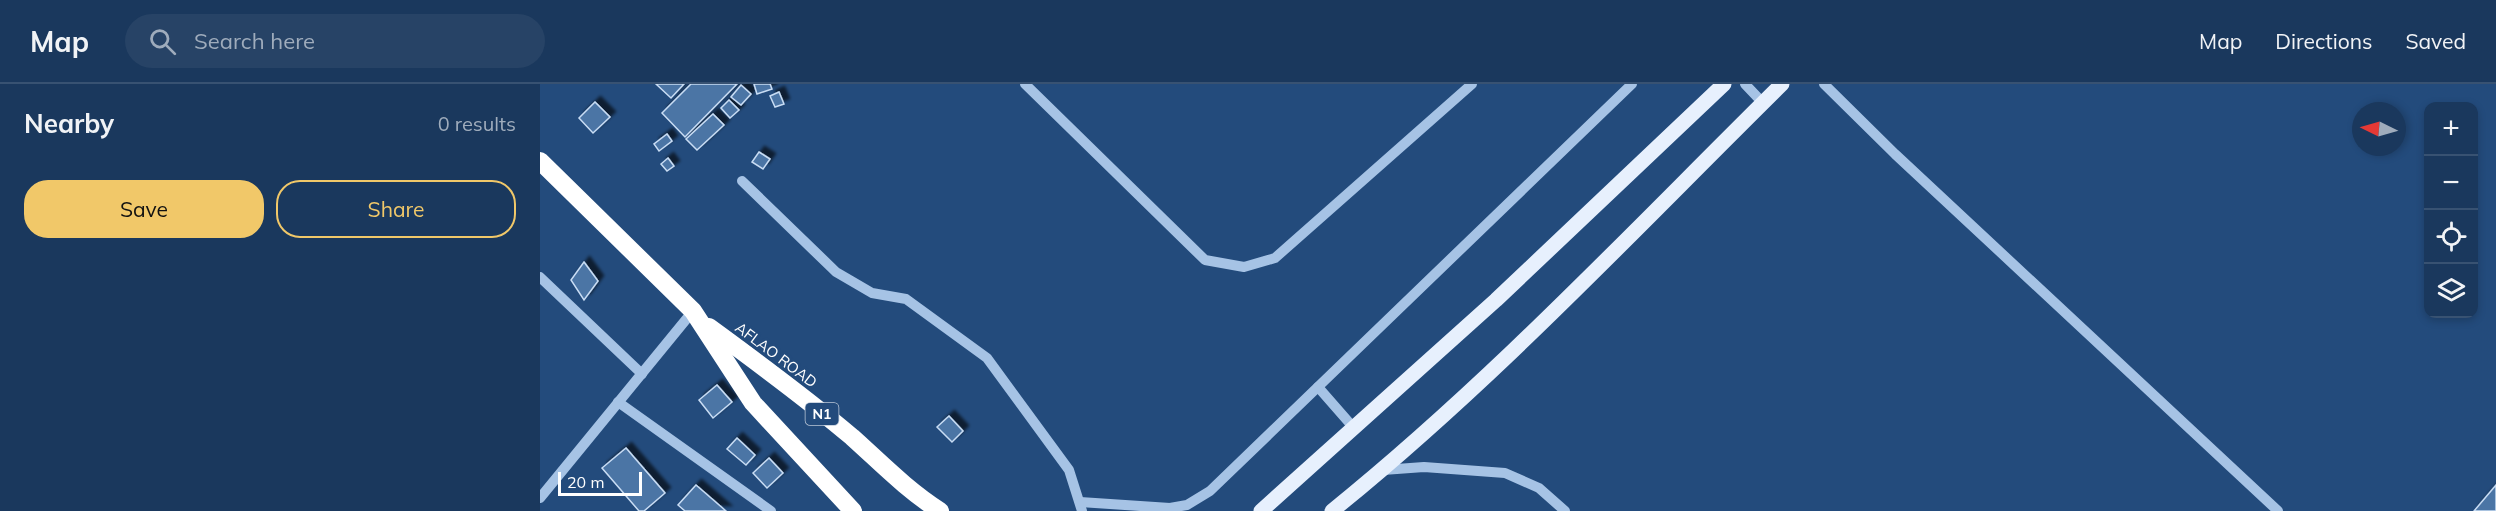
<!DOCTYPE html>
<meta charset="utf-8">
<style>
body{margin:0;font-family:Mulish,sans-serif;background:#274366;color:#f1f3f6}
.controls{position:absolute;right:18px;top:18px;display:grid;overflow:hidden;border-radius:12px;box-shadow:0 3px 9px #0003}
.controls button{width:54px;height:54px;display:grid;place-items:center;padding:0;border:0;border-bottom:2px solid #385272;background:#1a385d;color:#f1f3f6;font:30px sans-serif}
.compass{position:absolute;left:1812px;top:18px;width:54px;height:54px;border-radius:50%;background:#1a385d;box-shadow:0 3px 9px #0003;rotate:275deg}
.scale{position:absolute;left:18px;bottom:15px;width:84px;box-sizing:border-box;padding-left:6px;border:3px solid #fff;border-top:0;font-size:16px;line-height:21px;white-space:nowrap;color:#fff;-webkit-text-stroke:4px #234b7c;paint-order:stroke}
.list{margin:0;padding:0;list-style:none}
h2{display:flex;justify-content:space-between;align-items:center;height:78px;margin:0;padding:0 24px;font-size:26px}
h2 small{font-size:20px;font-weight:400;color:#9facbc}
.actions{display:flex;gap:12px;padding:18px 24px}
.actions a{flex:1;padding:14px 0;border:2px solid #f1c869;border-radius:24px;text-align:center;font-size:21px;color:#f1c869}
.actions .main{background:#f1c869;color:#111}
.icon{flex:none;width:33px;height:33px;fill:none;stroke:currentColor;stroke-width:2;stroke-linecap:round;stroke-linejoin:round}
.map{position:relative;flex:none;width:1956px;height:427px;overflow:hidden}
header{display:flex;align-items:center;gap:36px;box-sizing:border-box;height:84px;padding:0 30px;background:#1a385d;border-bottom:2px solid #385272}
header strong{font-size:28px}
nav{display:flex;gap:33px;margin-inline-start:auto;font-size:21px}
.search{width:420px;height:54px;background:#274366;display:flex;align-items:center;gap:15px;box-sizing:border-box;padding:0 21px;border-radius:33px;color:#9facbc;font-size:22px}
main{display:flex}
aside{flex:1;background:#1a385d}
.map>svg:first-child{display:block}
.building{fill:#4b74a5;stroke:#c9ddf4;stroke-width:1.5;filter:url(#shadow)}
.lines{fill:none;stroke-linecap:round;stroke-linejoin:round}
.minor{stroke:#a6c3e5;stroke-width:10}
.major{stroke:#e7f0fd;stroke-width:15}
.highway{stroke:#fff;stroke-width:18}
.labels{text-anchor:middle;stroke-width:6;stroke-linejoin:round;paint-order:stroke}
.shield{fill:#234b7c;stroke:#bdc9d8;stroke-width:1.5}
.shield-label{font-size:14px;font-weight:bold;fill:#fff}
.street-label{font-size:15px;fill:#fff;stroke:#234b7c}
</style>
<header>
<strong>Map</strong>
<div class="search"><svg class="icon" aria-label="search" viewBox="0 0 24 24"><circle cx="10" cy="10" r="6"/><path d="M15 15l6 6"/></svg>Search here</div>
<nav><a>Map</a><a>Directions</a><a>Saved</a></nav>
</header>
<main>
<aside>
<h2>Nearby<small>0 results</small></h2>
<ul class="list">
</ul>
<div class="actions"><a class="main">Save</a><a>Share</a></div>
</aside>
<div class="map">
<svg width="1956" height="427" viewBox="0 0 1956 427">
<defs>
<filter id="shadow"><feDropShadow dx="5.5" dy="-5.5" stdDeviation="1.5" flood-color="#0009"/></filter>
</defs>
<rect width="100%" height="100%" fill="#234b7c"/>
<g class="building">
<path d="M116 0H144L131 14Z"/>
<path d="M151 0H197L145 53 122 29Z"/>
<path d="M214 0H230L232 5 217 10Z"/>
<path d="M201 1 211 10 201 21 191 13Z"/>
<path d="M239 8 244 20 235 23 230 12Z"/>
<path d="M189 16 199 26 190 34 181 24Z"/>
<path d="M55 18 70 33 53 49 39 34Z"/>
<path d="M173 30 184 41 157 66 146 55Z"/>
<path d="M127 50 132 57 119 67 114 60Z"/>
<path d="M219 68 230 75 223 85 212 78Z"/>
<path d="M128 74 134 82 127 87 121 80Z"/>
<path d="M44 178 58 197 44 216 31 196Z"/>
<path d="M177 301 192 318 173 334 159 316Z"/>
<path d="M409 332 423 347 412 358 397 343Z"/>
<path d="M197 354 215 371 206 381 187 365Z"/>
<path d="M86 364 125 409 104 427H99L62 384Z"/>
<path d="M229 374 243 389 227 404 213 389Z"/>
<path d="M156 401 186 427H145L138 421Z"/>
<path d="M1956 401V427H1934Z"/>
</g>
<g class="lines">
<g class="minor">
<path d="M485 0 665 176 704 183 735 174 932 0"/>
<path d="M1205 0 1223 19"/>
<path d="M1284 0 1355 70 1738 427"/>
<path d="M202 97 296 188 332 209 366 215 447 274 529 386 542 427"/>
<path d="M0 193 102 290"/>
<path d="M778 303 813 343"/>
<path d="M78 318 231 427"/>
<path d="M843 386 884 383 965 389 999 404 1025 427"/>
<path d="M0 414 153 227"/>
<path d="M540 418 630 424 647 421 670 407 1092 0"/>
</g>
<g class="major">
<path d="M721 427 956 216 1184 0"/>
<path d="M792 427C953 297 1095 145 1242 0"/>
</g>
<g class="highway">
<path d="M0 77 153 227 213 319 313 427"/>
<path d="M169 243C217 278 266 314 312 353 341 379 367 406 400 427"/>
</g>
</g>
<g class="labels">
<rect class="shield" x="265.5" y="319" width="33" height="22" rx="4.5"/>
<g class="shield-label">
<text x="282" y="335">N1</text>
</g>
<g class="street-label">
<text transform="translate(236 271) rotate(37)" y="5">AFLAO ROAD</text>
</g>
</g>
</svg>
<div class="controls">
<button>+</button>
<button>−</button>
<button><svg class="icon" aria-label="locate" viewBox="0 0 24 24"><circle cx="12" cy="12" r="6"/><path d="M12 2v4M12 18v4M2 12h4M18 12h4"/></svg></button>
<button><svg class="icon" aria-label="layers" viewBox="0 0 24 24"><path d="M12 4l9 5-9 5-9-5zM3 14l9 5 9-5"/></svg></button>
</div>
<svg class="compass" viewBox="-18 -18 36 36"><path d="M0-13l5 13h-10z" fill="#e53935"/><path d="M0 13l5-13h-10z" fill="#9facbc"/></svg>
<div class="scale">20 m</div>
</div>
</main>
